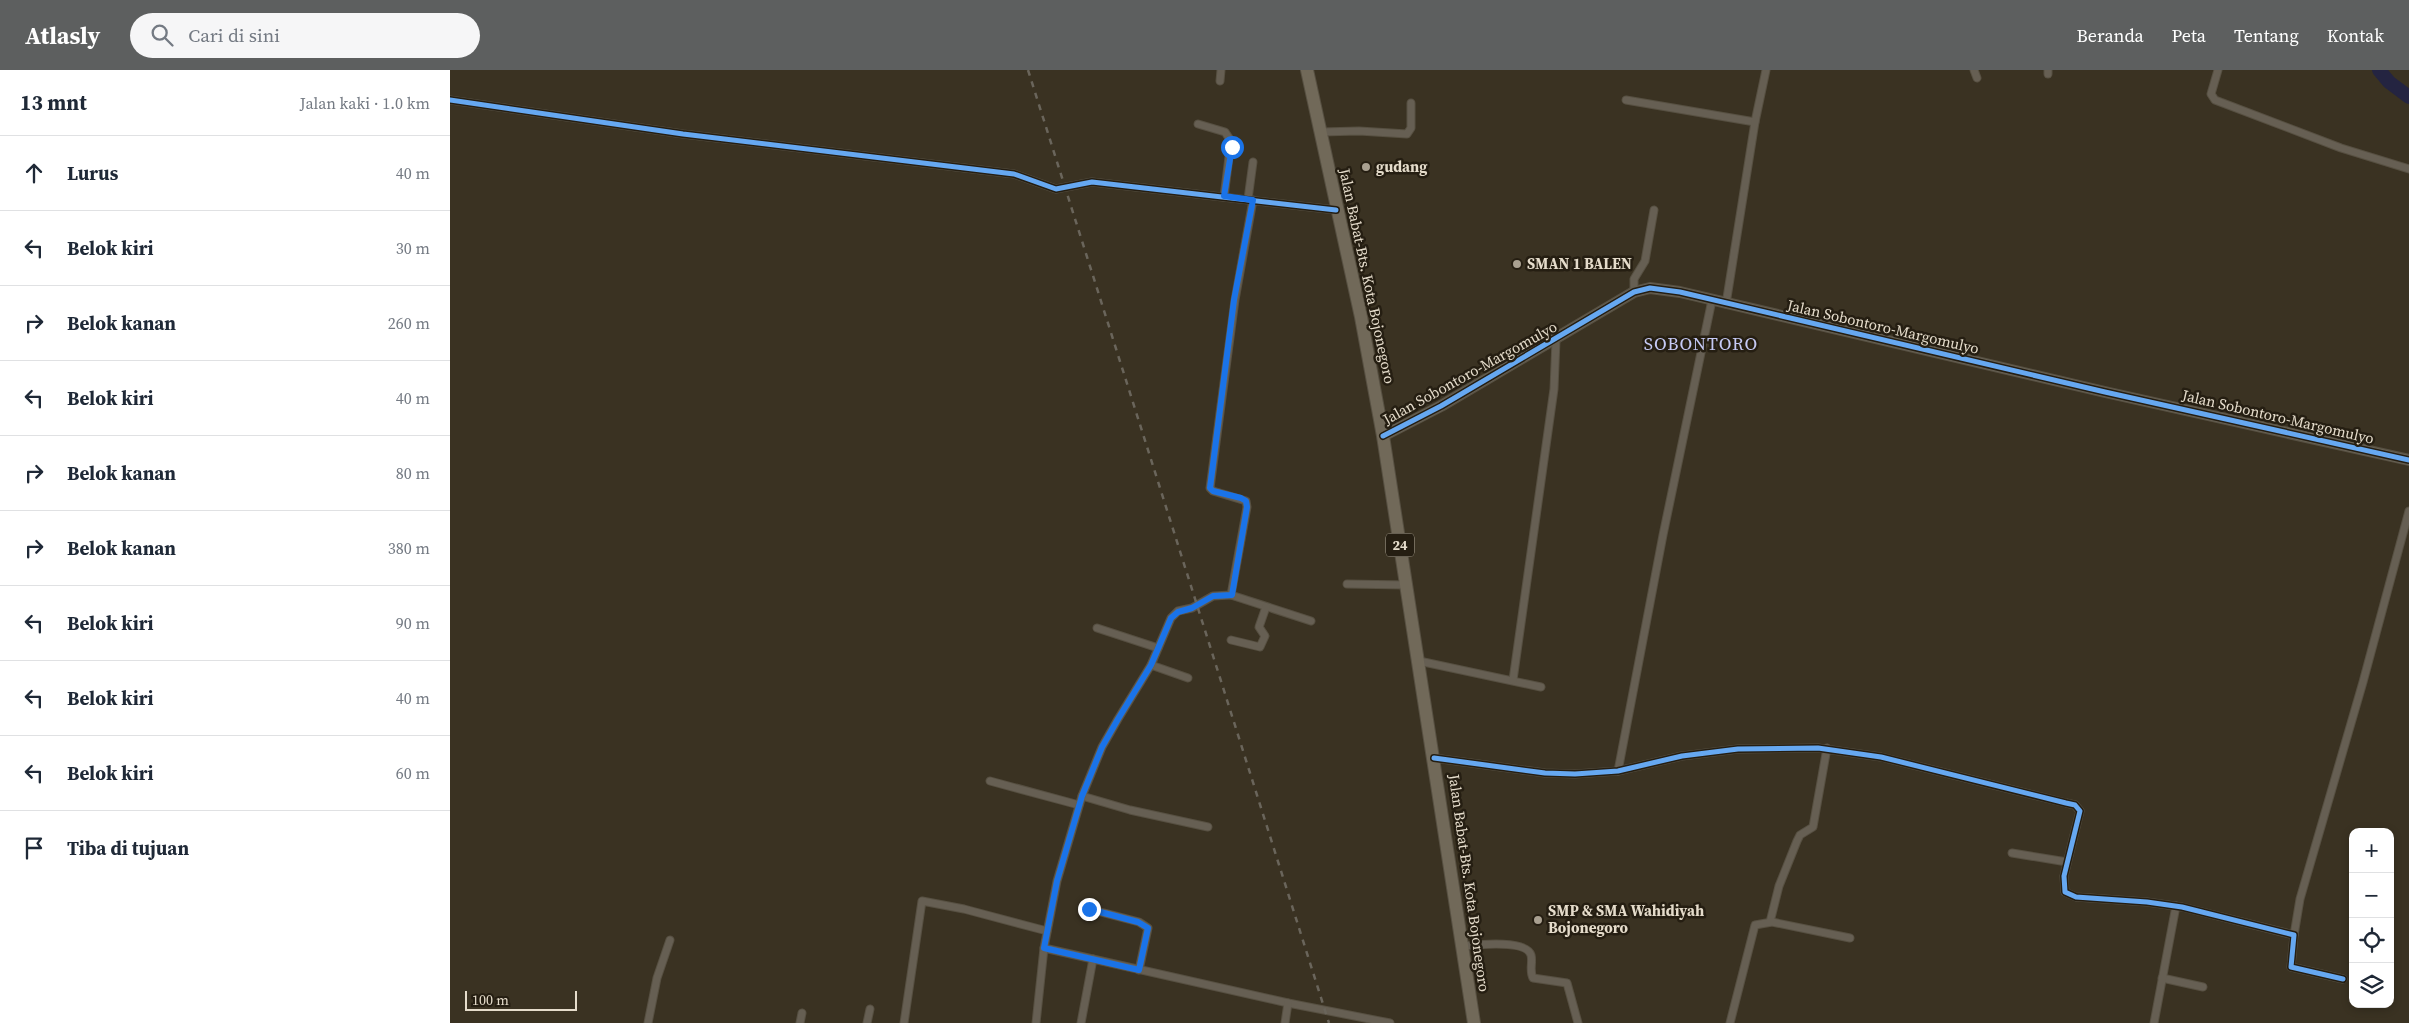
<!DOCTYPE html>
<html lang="id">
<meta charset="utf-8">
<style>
body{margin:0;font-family:"Source Serif 4",serif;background:#f6f6f7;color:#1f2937}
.controls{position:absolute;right:15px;bottom:15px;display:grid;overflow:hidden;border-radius:10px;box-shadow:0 2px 8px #0003}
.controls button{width:45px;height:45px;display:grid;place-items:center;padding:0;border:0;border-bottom:1px solid #e0e1e3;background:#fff;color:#1f2937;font:25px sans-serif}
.scale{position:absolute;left:15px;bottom:12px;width:112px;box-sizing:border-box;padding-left:5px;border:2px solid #e5dccb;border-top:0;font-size:14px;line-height:18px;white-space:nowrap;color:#e5dccb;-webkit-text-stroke:4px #251e12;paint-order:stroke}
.stop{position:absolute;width:15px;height:15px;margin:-11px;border:4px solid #1a73e8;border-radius:50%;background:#fff}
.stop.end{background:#1a73e8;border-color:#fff;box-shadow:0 1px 5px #0008}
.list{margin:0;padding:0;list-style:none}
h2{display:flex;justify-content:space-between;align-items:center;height:65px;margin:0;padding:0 20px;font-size:21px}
h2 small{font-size:16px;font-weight:400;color:#747a83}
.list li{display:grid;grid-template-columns:32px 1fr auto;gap:15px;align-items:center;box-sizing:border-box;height:75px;padding:0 20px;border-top:1px solid #e0e1e3}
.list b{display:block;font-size:19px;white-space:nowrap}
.list em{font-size:16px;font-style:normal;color:#747a83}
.icon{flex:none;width:28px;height:28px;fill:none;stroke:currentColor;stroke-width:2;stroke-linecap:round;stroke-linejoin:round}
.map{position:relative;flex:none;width:1959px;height:953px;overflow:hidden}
header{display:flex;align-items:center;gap:30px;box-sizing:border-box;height:70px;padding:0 25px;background:#5d5f5f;color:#fff}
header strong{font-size:24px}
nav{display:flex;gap:28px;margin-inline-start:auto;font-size:18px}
.search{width:350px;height:45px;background:#f6f6f7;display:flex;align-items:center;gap:12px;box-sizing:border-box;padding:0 18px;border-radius:28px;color:#747a83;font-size:19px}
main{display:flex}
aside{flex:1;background:#fff}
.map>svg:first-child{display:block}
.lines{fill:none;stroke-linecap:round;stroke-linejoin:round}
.river{stroke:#242441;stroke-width:14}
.street-casing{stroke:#575042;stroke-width:9}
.secondary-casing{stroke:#575042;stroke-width:12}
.highway-casing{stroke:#575042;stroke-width:14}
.street{stroke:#665f53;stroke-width:7}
.secondary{stroke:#676154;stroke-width:10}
.highway{stroke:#716959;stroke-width:12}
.rail{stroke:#6a655b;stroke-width:2.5;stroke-dasharray:6 6;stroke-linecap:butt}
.cycleway-casing{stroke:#251e12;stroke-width:8}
.cycleway{stroke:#66a8f1;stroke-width:5}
.route{stroke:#1a73e8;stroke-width:6}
.poi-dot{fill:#a9a090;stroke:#251e12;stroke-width:2}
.labels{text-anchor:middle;stroke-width:5;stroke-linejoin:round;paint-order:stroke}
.shield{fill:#251e12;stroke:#aba394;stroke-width:1}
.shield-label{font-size:14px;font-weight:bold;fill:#e5dccb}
.poi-label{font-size:15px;font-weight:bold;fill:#e5dccb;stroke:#251e12;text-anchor:start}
.street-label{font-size:15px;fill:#e5dccb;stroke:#251e12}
.quarter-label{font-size:18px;letter-spacing:1px;fill:#c6caf5;stroke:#251e12}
</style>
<header>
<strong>Atlasly</strong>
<div class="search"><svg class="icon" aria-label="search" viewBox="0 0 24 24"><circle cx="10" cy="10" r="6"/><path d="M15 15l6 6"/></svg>Cari di sini</div>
<nav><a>Beranda</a><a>Peta</a><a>Tentang</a><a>Kontak</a></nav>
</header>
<main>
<aside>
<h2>13 mnt<small>Jalan kaki · 1.0 km</small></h2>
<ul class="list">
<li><svg class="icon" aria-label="ahead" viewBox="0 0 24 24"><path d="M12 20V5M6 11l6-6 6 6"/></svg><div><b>Lurus</b></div><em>40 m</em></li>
<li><svg class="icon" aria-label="left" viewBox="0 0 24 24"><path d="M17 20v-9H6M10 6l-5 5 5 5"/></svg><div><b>Belok kiri</b></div><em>30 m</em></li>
<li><svg class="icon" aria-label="right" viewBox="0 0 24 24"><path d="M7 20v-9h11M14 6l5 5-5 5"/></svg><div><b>Belok kanan</b></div><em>260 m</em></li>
<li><svg class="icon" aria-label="left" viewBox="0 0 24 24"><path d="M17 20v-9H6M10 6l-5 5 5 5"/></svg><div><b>Belok kiri</b></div><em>40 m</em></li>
<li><svg class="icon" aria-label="right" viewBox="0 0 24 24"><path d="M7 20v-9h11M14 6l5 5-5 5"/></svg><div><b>Belok kanan</b></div><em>80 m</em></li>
<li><svg class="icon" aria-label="right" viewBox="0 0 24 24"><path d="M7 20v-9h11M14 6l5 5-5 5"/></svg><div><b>Belok kanan</b></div><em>380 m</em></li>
<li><svg class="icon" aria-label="left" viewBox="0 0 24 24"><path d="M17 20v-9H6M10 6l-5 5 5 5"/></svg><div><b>Belok kiri</b></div><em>90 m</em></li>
<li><svg class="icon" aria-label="left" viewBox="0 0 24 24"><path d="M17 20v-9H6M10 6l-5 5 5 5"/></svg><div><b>Belok kiri</b></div><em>40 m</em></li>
<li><svg class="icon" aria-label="left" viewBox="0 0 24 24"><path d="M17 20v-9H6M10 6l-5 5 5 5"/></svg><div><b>Belok kiri</b></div><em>60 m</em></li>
<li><svg class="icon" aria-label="arrive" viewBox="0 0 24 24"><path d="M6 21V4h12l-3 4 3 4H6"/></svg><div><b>Tiba di tujuan</b></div></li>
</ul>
</aside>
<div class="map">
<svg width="1959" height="953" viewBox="0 0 1959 953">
<rect width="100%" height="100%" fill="#3a3222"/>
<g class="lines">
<path class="river" d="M1929 0 1939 12 1959 27"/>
<g class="street-casing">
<g id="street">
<path d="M1524 0 1527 8"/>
<path d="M1768 0 1761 24 1765 30 1891 78 1959 99"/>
<path d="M1598 4V0"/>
<path d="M770 11 771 0"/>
<path d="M0 30 233 64 564 104 606 119 642 112 886 140"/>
<path d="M1176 30 1305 52"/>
<path d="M748 54 775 62 781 71 774 127"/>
<path d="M871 62 909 61 957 64 961 58V33"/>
<path d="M798 129 803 92"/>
<path d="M1184 222V209L1195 191 1204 140"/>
<path d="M1276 234 1305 52 1316 0"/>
<path d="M897 514 957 515"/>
<path d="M781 525 861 551"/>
<path d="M647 558 708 578"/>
<path d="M781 570 810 577 815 566 809 557 816 537"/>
<path d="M969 591 1091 617"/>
<path d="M701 595 738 608"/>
<path d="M1063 610 1104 319 1106 270"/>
<path d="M984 688 1095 703 1125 704 1168 701 1232 686 1288 679 1368 678 1431 687 1616 733 1625 735 1630 741 1614 806 1615 822 1626 827 1697 832 1732 837 1844 865 1841 897 1893 909"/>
<path d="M1168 701 1213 465 1262 230"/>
<path d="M540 711 629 735"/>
<path d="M632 726 680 740 758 757"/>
<path d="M1562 783 1617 792"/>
<path d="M639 839 689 852 698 858 689 900"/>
<path d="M1320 852 1329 816 1347 771 1350 765 1363 757 1377 678"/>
<path d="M1844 865 1850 829 1913 612 1959 441"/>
<path d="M1012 876C1025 875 1076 869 1081 885 1083 892 1079 901 1083 908L1117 913 1128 953"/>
<path d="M594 878 607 811 632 726 652 677 668 649 701 595 721 548 728 541 742 538 763 526 781 525 797 437 796 431 763 421 760 418 785 230 803 130"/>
<path d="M1712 908 1753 917"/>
<path d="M198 953 207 908 220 870"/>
<path d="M350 953 352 943"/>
<path d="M417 953 420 939"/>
<path d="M454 953 472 831 514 839 597 861"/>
<path d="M586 953 594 878 838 933 940 953"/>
<path d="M631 953 643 889"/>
<path d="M835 953 838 933"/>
<path d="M1280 953 1305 855 1322 852 1400 868"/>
<path d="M1704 953 1726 836"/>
</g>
</g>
<g class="secondary-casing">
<path id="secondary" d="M933 366 991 336 1184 222 1200 218 1230 222 1655 322 1959 390"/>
</g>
<g class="highway-casing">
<path id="highway" d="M857 0 911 247 933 366 1024 953"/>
</g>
<use href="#street" class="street"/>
<use href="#secondary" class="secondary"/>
<use href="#highway" class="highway"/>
<path class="rail" d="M578 0 879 953"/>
<g class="cycleway-casing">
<g id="cycleway">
<path d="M0 30 233 64 564 104 606 119 642 112 886 140"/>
<path d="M933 366 991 336 1184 222 1200 218 1230 222 1655 322 1959 390"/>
<path d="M984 688 1095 703 1125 704 1168 701 1232 686 1288 679 1368 678 1431 687 1616 733 1625 735 1630 741 1614 806 1615 822 1626 827 1697 832 1732 837 1844 865 1841 897 1893 909"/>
</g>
</g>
<use href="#cycleway" class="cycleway"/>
</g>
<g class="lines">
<path class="route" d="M639 839 688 852 698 858 689 900 594 878 607 811 632 726 652 677 668 649 701 595 721 548 728 542 742 538 763 526 782 525 797 437 796 431 791 428 763 421 760 418 784 230 803 130 774 126 782 77"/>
</g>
<g class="poi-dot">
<circle cx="916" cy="97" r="5"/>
<circle cx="1067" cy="194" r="5"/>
<circle cx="1088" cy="850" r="5"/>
</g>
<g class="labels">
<rect class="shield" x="936" y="463.5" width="28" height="23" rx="4"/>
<g class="shield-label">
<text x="950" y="480">24</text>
</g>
<g class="poi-label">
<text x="926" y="102">gudang</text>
<text x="1077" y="199">SMAN 1 BALEN</text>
<text x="1098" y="846">SMP &amp; SMA Wahidiyah<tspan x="1098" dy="17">Bojonegoro</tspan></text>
</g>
<g class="street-label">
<text transform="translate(917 206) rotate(78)" y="5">Jalan Babat-Bts. Kota Bojonegoro</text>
<text transform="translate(1433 257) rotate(13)" y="5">Jalan Sobontoro-Margomulyo</text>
<text transform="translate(1020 303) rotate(-29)" y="5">Jalan Sobontoro-Margomulyo</text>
<text transform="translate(1828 347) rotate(13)" y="5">Jalan Sobontoro-Margomulyo</text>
<text transform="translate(1019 813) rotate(82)" y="5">Jalan Babat-Bts. Kota Bojonegoro</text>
</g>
<g class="quarter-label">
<text x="1251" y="280">SOBONTORO</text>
</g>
</g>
</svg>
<div class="controls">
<button>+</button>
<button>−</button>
<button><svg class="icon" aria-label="locate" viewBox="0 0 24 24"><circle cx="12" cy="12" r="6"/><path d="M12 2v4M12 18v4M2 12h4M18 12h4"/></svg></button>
<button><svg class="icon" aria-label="layers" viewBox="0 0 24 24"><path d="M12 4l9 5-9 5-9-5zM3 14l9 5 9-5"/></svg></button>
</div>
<div class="scale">100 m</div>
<div class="stop" style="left:782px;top:77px"></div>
<div class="stop end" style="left:639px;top:839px"></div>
</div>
</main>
